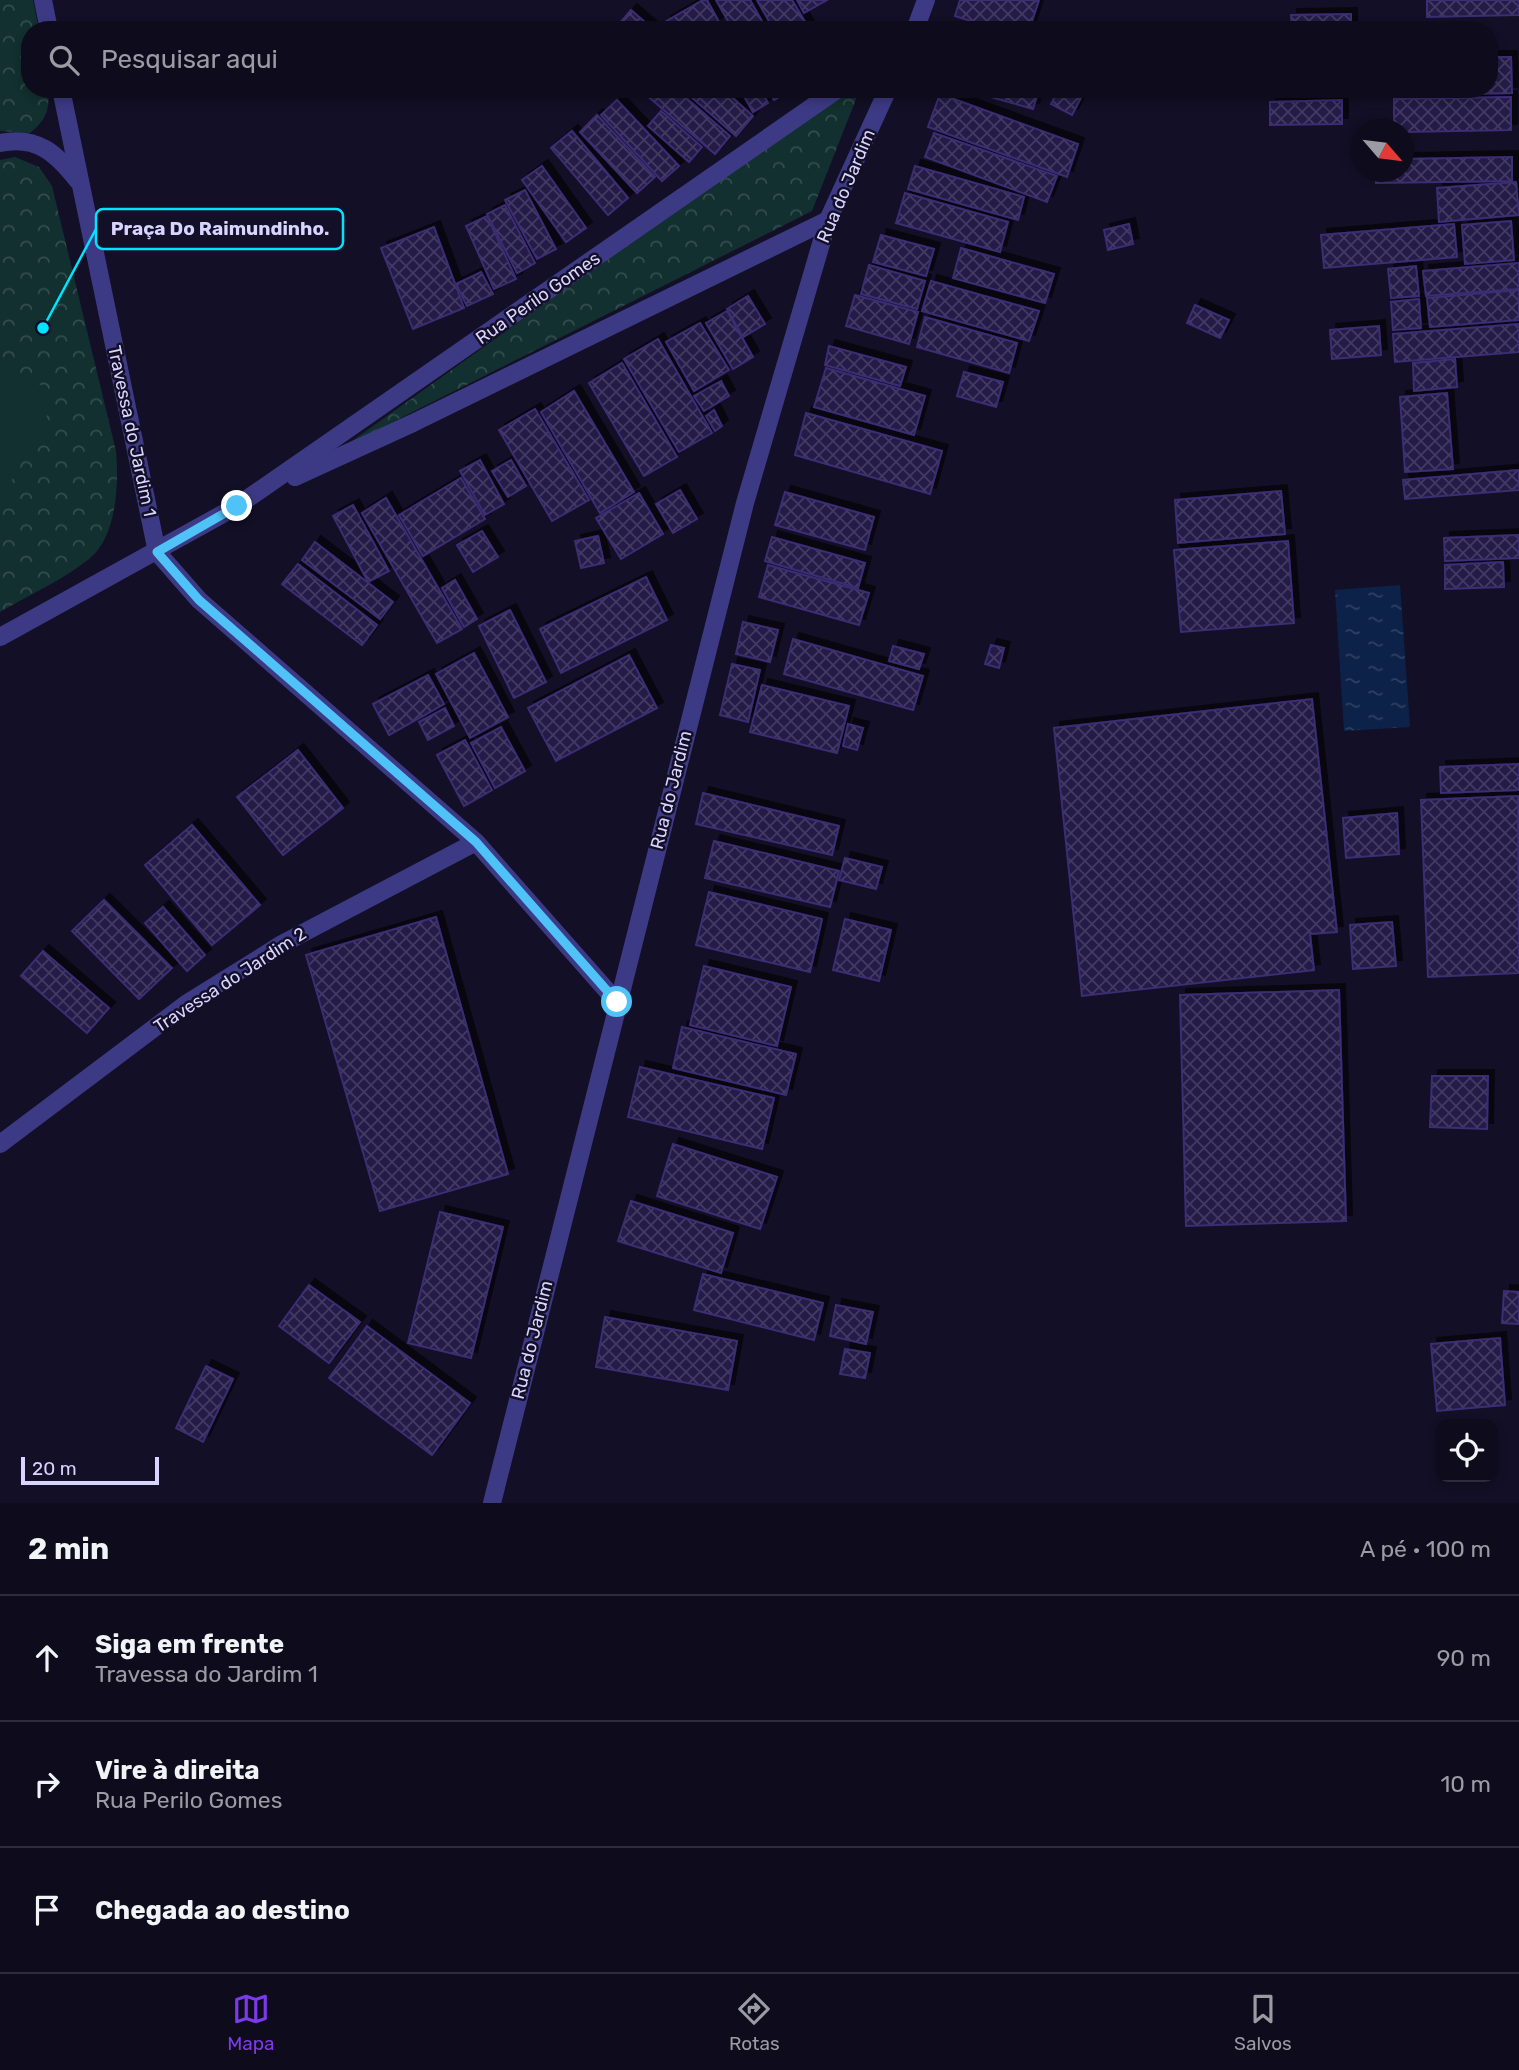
<!DOCTYPE html>
<html lang="pt">
<meta charset="utf-8">
<style>
body{margin:0;font-family:Rubik,sans-serif;background:#1c1929;color:#f1f3f6}
.controls{position:absolute;right:21px;bottom:21px;display:grid;overflow:hidden;border-radius:14px;box-shadow:0 4px 10px #0003}
.controls button{width:63px;height:63px;display:grid;place-items:center;padding:0;border:0;border-bottom:2px solid #2e2b3b;background:#0e0b1c;color:#f1f3f6;font:35px sans-serif}
.compass{position:absolute;left:1351px;top:119px;width:63px;height:63px;border-radius:50%;background:#0e0b1c;box-shadow:0 4px 10px #0003;rotate:118deg}
.scale{position:absolute;left:21px;bottom:18px;width:138px;box-sizing:border-box;padding-left:7px;border:4px solid #d9d4ff;border-top:0;font-size:19px;line-height:24px;white-space:nowrap;color:#d9d4ff;-webkit-text-stroke:5px #130f26;paint-order:stroke}
.stop{position:absolute;width:21px;height:21px;margin:-16px;border:5px solid #4fc3f7;border-radius:50%;background:#fff}
.stop.end{background:#4fc3f7;border-color:#fff;box-shadow:0 2px 7px #0008}
.list{margin:0;padding:0;list-style:none}
h2{display:flex;justify-content:space-between;align-items:center;height:91px;margin:0;padding:0 28px;font-size:30px}
h2 small{font-size:23px;font-weight:400;color:#9b9ba3}
.list li{display:grid;grid-template-columns:46px 1fr auto;gap:21px;align-items:center;box-sizing:border-box;height:126px;padding:0 28px;border-top:2px solid #2e2b3b}
.list b{display:block;font-size:26px;white-space:nowrap}
.list p{margin:0;font-size:23px;white-space:nowrap;color:#9b9ba3}
.list em{font-size:23px;font-style:normal;color:#9b9ba3}
.icon{flex:none;width:38px;height:38px;fill:none;stroke:currentColor;stroke-width:2;stroke-linecap:round;stroke-linejoin:round}
.map{position:relative;flex:none;width:1519px;height:1503px;overflow:hidden}
.search{position:absolute;background:#0e0b1c;box-shadow:0 4px 10px #0003;left:21px;right:21px;top:21px;height:77px;display:flex;align-items:center;gap:18px;box-sizing:border-box;padding:0 24px;border-radius:28px;color:#9b9ba3;font-size:26px}
.sheet{height:469px;background:#0e0b1c}
nav{display:flex;justify-content:space-around;align-items:center;box-sizing:border-box;height:98px;border-top:2px solid #2e2b3b;background:#0e0b1c;font-size:19px;color:#9b9ba3}
nav a{display:grid;justify-items:center;gap:4px}
nav .on{color:#7c3aed}
.map>svg:first-child{display:block}
.park{fill:url(#park-crowns)}
.garden{fill:#12302f}
.water{fill:url(#water-ripples)}
.building{fill:url(#building-cross-hatch);stroke:#3b2d73;stroke-width:2;filter:url(#shadow)}
.lines{fill:none;stroke-linecap:round;stroke-linejoin:round}
.minor{stroke:#3d3a85;stroke-width:18}
.route{stroke:#4fc3f7;stroke-width:9}
.labels{text-anchor:middle;stroke-width:5;stroke-linejoin:round;paint-order:stroke}
.street-label{font-size:18px;fill:#d9d4ff;stroke:#130f26}
.leader{fill:none;stroke:#00e5ff;stroke-width:2.5}
.callout-dot{fill:#00e5ff;stroke:#130f26;stroke-width:2.5}
.callout{fill:#130f26;stroke:#00e5ff;stroke-width:2.5}
.callout-label{font-size:19px;text-anchor:middle;font-weight:bold;fill:#d9d4ff}
</style>
<div class="map">
<svg width="1519" height="1503" viewBox="0 0 1519 1503">
<defs>
<pattern id="park-crowns" width="20" height="18" patternUnits="userSpaceOnUse" patternTransform="scale(1.75)"><rect width="20" height="18" fill="#12302f"/><path d="M2 6a3 3 0 1 1 6 0M12 15a3 3 0 1 1 6 0" fill="none" stroke="#344d4e"/></pattern>
<pattern id="water-ripples" width="26" height="14" patternUnits="userSpaceOnUse" patternTransform="scale(1.75)"><rect width="26" height="14" fill="#0c2248"/><path d="M2 4q2-2 4 0t4 0M15 11q2-2 4 0t4 0" fill="none" stroke="#2f4163"/></pattern>
<pattern id="building-cross-hatch" width="8" height="8" patternUnits="userSpaceOnUse" patternTransform="scale(1.75)"><rect width="8" height="8" fill="#241b47"/><path d="M0 0l8 8M0 8l8-8" fill="none" stroke="#433b63"/></pattern>
<filter id="shadow"><feDropShadow dx="6" dy="-6" stdDeviation="0" flood-color="#0009"/></filter>
</defs>
<rect width="100%" height="100%" fill="#130f26"/>
<g class="park">
<path d="M0 0H33L39 30H30V89H48C50 110 46 120 30 133L0 131Z"/>
<path d="M845 89H860L812 211 345 446Z"/>
<path d="M15 157 39 167 52 186 116 451C119 483 117 537 89 559 63 580 29 595 0 612V160Z"/>
</g>
<path class="garden" d="M0 362 58 395 0 502Z"/>
<path class="water" d="M1400 585 1410 727 1344 731 1335 590Z"/>
<g class="building">
<path d="M703 0H707L719 22 706 30H669L665 22Z"/>
<path d="M716 0H750L767 30H733Z"/>
<path d="M757 0H792L810 30H774Z"/>
<path d="M797 0H827L804 13Z"/>
<path d="M960 0H1039L1029 30H999L955 16Z"/>
<path d="M1427 0H1519V15L1427 17Z"/>
<path d="M631 10 654 30H614Z"/>
<path d="M1351 14V30H1292L1291 15Z"/>
<path d="M1489 57H1511L1512 93 1409 95V89H1489Z"/>
<path d="M647 89H676L730 136 715 154 644 93Z"/>
<path d="M682 89H723L753 116 736 136Z"/>
<path d="M740 89H760L768 103 753 112Z"/>
<path d="M768 89H792L774 100Z"/>
<path d="M962 89H1039L1033 109Z"/>
<path d="M1059 89H1074L1083 94 1072 115 1051 104Z"/>
<rect x="1359" y="89" width="14" height="5"/>
<path d="M940 94 1078 144 1067 177 928 127Z"/>
<path d="M1511 97V130L1404 132V130H1394V99Z"/>
<path d="M617 100 679 166 662 181 601 115Z"/>
<path d="M1342 100V124L1270 125V102Z"/>
<path d="M661 111 702 147 689 162 648 126Z"/>
<path d="M597 115 655 177 637 193 580 132Z"/>
<path d="M572 131 628 198 608 215 551 148Z"/>
<path d="M934 133 1057 176 1047 202 925 157Z"/>
<path d="M1512 157V181L1376 183V172H1404V159Z"/>
<path d="M542 166 586 228 566 242 522 180Z"/>
<path d="M915 166 1024 197 1018 220 908 189Z"/>
<path d="M1516 182 1519 215 1439 222 1437 188Z"/>
<path d="M525 190 556 249 537 259 505 200Z"/>
<path d="M905 193 1008 222 1000 252 896 223Z"/>
<path d="M505 205 535 263 517 273 487 214Z"/>
<path d="M487 216 516 279 494 289 466 226Z"/>
<path d="M1511 221 1514 260 1465 264 1462 225Z"/>
<path d="M1129 224 1133 244 1108 250 1104 230Z"/>
<path d="M1454 224 1457 257 1324 268 1321 235Z"/>
<path d="M434 227 464 308 413 329 381 248Z"/>
<path d="M881 235 934 249 926 276 873 262Z"/>
<path d="M961 248 1054 274 1045 303 953 278Z"/>
<path d="M1519 263V289L1426 296 1423 271Z"/>
<path d="M869 265 925 281 917 309 861 294Z"/>
<path d="M1416 266 1419 296 1391 298 1388 269Z"/>
<path d="M481 272 493 294 467 306 456 284Z"/>
<path d="M931 281 1039 311 1029 341 922 311Z"/>
<path d="M1519 290V320L1430 327 1427 298Z"/>
<path d="M855 295 918 312 909 344 846 326Z"/>
<path d="M748 296 765 324 743 337 727 309Z"/>
<path d="M1419 299 1421 328 1393 330 1391 302Z"/>
<path d="M1195 305 1229 320 1220 338 1187 323Z"/>
<path d="M727 311 753 357 733 369 706 323Z"/>
<path d="M925 317 1017 343 1009 373 917 347Z"/>
<path d="M700 323 729 370 694 391 666 342Z"/>
<path d="M1519 324V352L1395 362 1393 334Z"/>
<path d="M1379 326 1381 355 1332 359 1330 330Z"/>
<path d="M658 339 712 433 679 452 624 359Z"/>
<path d="M829 346 906 367 900 386 825 365Z"/>
<path d="M1455 359 1457 387 1414 391 1413 363Z"/>
<path d="M622 363 677 457 644 476 589 383Z"/>
<path d="M826 368 925 396 914 435 814 407Z"/>
<path d="M964 372 1003 382 996 407 957 396Z"/>
<path d="M721 381 729 396 704 411 694 396Z"/>
<path d="M574 391 634 492 600 513 541 412Z"/>
<path d="M1447 393 1453 469 1405 472 1400 397Z"/>
<path d="M535 409 589 500 552 521 499 430Z"/>
<path d="M714 410 722 426 715 431 706 416Z"/>
<path d="M806 413 942 451 930 494 795 455Z"/>
<path d="M480 460 504 504 485 515 460 471Z"/>
<path d="M511 460 526 486 508 497 492 471Z"/>
<path d="M1519 470V490L1405 499 1403 480Z"/>
<path d="M461 478 485 519 423 556 399 515Z"/>
<path d="M680 490 697 519 673 533 656 504Z"/>
<path d="M1281 491 1285 534 1178 543 1175 500Z"/>
<path d="M785 492 874 517 865 550 775 525Z"/>
<path d="M639 493 663 534 621 559 596 518Z"/>
<path d="M386 498 462 629 437 643 362 513Z"/>
<path d="M353 505 389 571 368 582 333 516Z"/>
<path d="M482 531 498 557 473 572 457 545Z"/>
<path d="M1519 535V558L1445 561 1444 538Z"/>
<path d="M598 536 604 563 581 568 575 541Z"/>
<path d="M772 537 865 563 858 588 765 561Z"/>
<path d="M1288 541 1294 623 1181 632 1174 550Z"/>
<path d="M315 542 393 602 380 619 302 560Z"/>
<path d="M1503 562 1504 587 1445 589V565Z"/>
<path d="M298 564 377 625 362 645 282 584Z"/>
<path d="M768 565 869 593 859 625 759 597Z"/>
<path d="M646 577 667 620 561 673 540 629Z"/>
<path d="M455 580 477 619 464 627 442 588Z"/>
<path d="M510 610 546 682 514 698 479 626Z"/>
<path d="M743 622 778 630 770 662 736 654Z"/>
<path d="M793 639 923 676 913 710 784 674Z"/>
<path d="M991 645 1004 648 999 668 985 664Z"/>
<path d="M893 646 924 654 919 669 889 661Z"/>
<path d="M474 653 508 717 470 738 436 674Z"/>
<path d="M629 655 657 708 556 761 528 708Z"/>
<path d="M732 664 760 670 748 722 720 715Z"/>
<path d="M428 675 444 704 389 735 373 704Z"/>
<path d="M762 685 849 706 837 753 750 732Z"/>
<path d="M1312 699 1337 932 1310 934 1314 970 1082 996 1054 728Z"/>
<path d="M445 708 454 726 428 740 419 722Z"/>
<path d="M848 724 863 728 857 750 843 746Z"/>
<path d="M501 727 525 771 495 788 471 743Z"/>
<path d="M465 740 492 790 464 806 437 755Z"/>
<path d="M298 750 343 808 283 855 237 797Z"/>
<path d="M1519 764V790L1441 793 1440 767Z"/>
<path d="M703 793 839 826 832 855 696 824Z"/>
<path d="M1518 796 1519 973 1428 977 1421 800Z"/>
<path d="M1397 813 1399 854 1346 858 1343 818Z"/>
<path d="M192 825 260 905 212 945 145 865Z"/>
<path d="M714 841 839 871 830 907 705 878Z"/>
<path d="M845 858 882 867 876 889 839 880Z"/>
<path d="M709 892 822 919 810 972 696 945Z"/>
<path d="M104 900 172 968 139 999 72 931Z"/>
<path d="M163 907 205 955 187 971 145 923Z"/>
<path d="M436 917 508 1174 380 1211 306 955Z"/>
<path d="M845 919 891 930 879 981 833 970Z"/>
<path d="M1392 922 1396 966 1353 969 1350 925Z"/>
<path d="M43 951 109 1008 87 1033 21 976Z"/>
<path d="M704 966 791 987 777 1046 690 1025Z"/>
<path d="M1339 990 1346 1221 1186 1226 1180 995Z"/>
<path d="M682 1027 796 1054 786 1095 673 1068Z"/>
<path d="M640 1067 774 1098 762 1149 628 1117Z"/>
<path d="M1432 1076H1488L1487 1129 1430 1127Z"/>
<path d="M673 1144 777 1177 760 1229 657 1196Z"/>
<path d="M631 1201 733 1233 721 1273 618 1241Z"/>
<path d="M440 1212 503 1227 471 1358 408 1343Z"/>
<path d="M703 1274 823 1303 814 1340 694 1310Z"/>
<path d="M309 1285 360 1322 329 1363 279 1326Z"/>
<path d="M1504 1291 1519 1292V1324L1502 1323Z"/>
<path d="M836 1305 873 1312 866 1344 830 1336Z"/>
<path d="M605 1317 737 1341 728 1390 596 1367Z"/>
<path d="M367 1326 470 1403 432 1455 329 1378Z"/>
<path d="M1500 1338 1505 1405 1437 1411 1431 1344Z"/>
<path d="M845 1349 870 1353 865 1378 840 1374Z"/>
<path d="M206 1366 233 1379 203 1442 176 1428Z"/>
</g>
<g class="lines">
<g class="minor">
<path d="M43 0 49 30"/>
<path d="M915 30 926 0"/>
<path d="M61 89 157 552 199 600 476 842 617 1002"/>
<path d="M0 143C37 135 57 154 78 181"/>
<path d="M295 477 413 423 828 220"/>
<path d="M0 637 237 506 838 89"/>
<path d="M0 1144 186 1004 282 944 476 842"/>
<path d="M492 1503 745 503 828 220 888 89"/>
</g>
</g>
<g class="lines">
<path class="route" d="M237 506 157 552 199 600 476 842 617 1002"/>
</g>
<g class="labels">
<g class="street-label">
<text transform="translate(846 186) rotate(-67)" y="6">Rua do Jardim</text>
<text transform="translate(538 298) rotate(-35)" y="6">Rua Perilo Gomes</text>
<text transform="translate(132 431) rotate(78)" y="6">Travessa do Jardim 1</text>
<text transform="translate(671 790) rotate(-76)" y="6">Rua do Jardim</text>
<text transform="translate(230 980) rotate(-33)" y="6">Travessa do Jardim 2</text>
<text transform="translate(532 1340) rotate(-76)" y="6">Rua do Jardim</text>
</g>
</g>
<path class="leader" d="M43 328L96 229"/>
<circle class="callout-dot" cx="43" cy="328" r="7"/>
<rect class="callout" x="96" y="209" width="247" height="40" rx="7"/>
<g class="callout-label">
<text x="220" y="235">Praça Do Raimundinho.</text>
</g>
</svg>
<div class="controls">
<button><svg class="icon" aria-label="locate" viewBox="0 0 24 24"><circle cx="12" cy="12" r="6"/><path d="M12 2v4M12 18v4M2 12h4M18 12h4"/></svg></button>
</div>
<svg class="compass" viewBox="-18 -18 36 36"><path d="M0-13l5 13h-10z" fill="#e53935"/><path d="M0 13l5-13h-10z" fill="#9b9ba3"/></svg>
<div class="scale">20 m</div>
<div class="stop" style="left:617px;top:1002px"></div>
<div class="stop end" style="left:237px;top:506px"></div>
<div class="search"><svg class="icon" aria-label="search" viewBox="0 0 24 24"><circle cx="10" cy="10" r="6"/><path d="M15 15l6 6"/></svg>Pesquisar aqui</div>
</div>
<section class="sheet">
<h2>2 min<small>A pé · 100 m</small></h2>
<ul class="list">
<li><svg class="icon" aria-label="ahead" viewBox="0 0 24 24"><path d="M12 20V5M6 11l6-6 6 6"/></svg><div><b>Siga em frente</b><p>Travessa do Jardim 1</p></div><em>90 m</em></li>
<li><svg class="icon" aria-label="right" viewBox="0 0 24 24"><path d="M7 20v-9h11M14 6l5 5-5 5"/></svg><div><b>Vire à direita</b><p>Rua Perilo Gomes</p></div><em>10 m</em></li>
<li><svg class="icon" aria-label="arrive" viewBox="0 0 24 24"><path d="M6 21V4h12l-3 4 3 4H6"/></svg><div><b>Chegada ao destino</b></div></li>
</ul>
</section>
<nav>
<a class="on"><svg class="icon" aria-label="map" viewBox="0 0 24 24"><path d="M3 6l6-2 6 2 6-2v14l-6 2-6-2-6 2zM9 4v14M15 6v14"/></svg>Mapa</a>
<a><svg class="icon" aria-label="directions" viewBox="0 0 24 24"><path d="M12 3l9 9-9 9-9-9zM9 14v-3h6M13 9l2 2-2 2"/></svg>Rotas</a>
<a><svg class="icon" aria-label="saved" viewBox="0 0 24 24"><path d="M7 4h10v16l-5-4-5 4z"/></svg>Salvos</a>
</nav>
